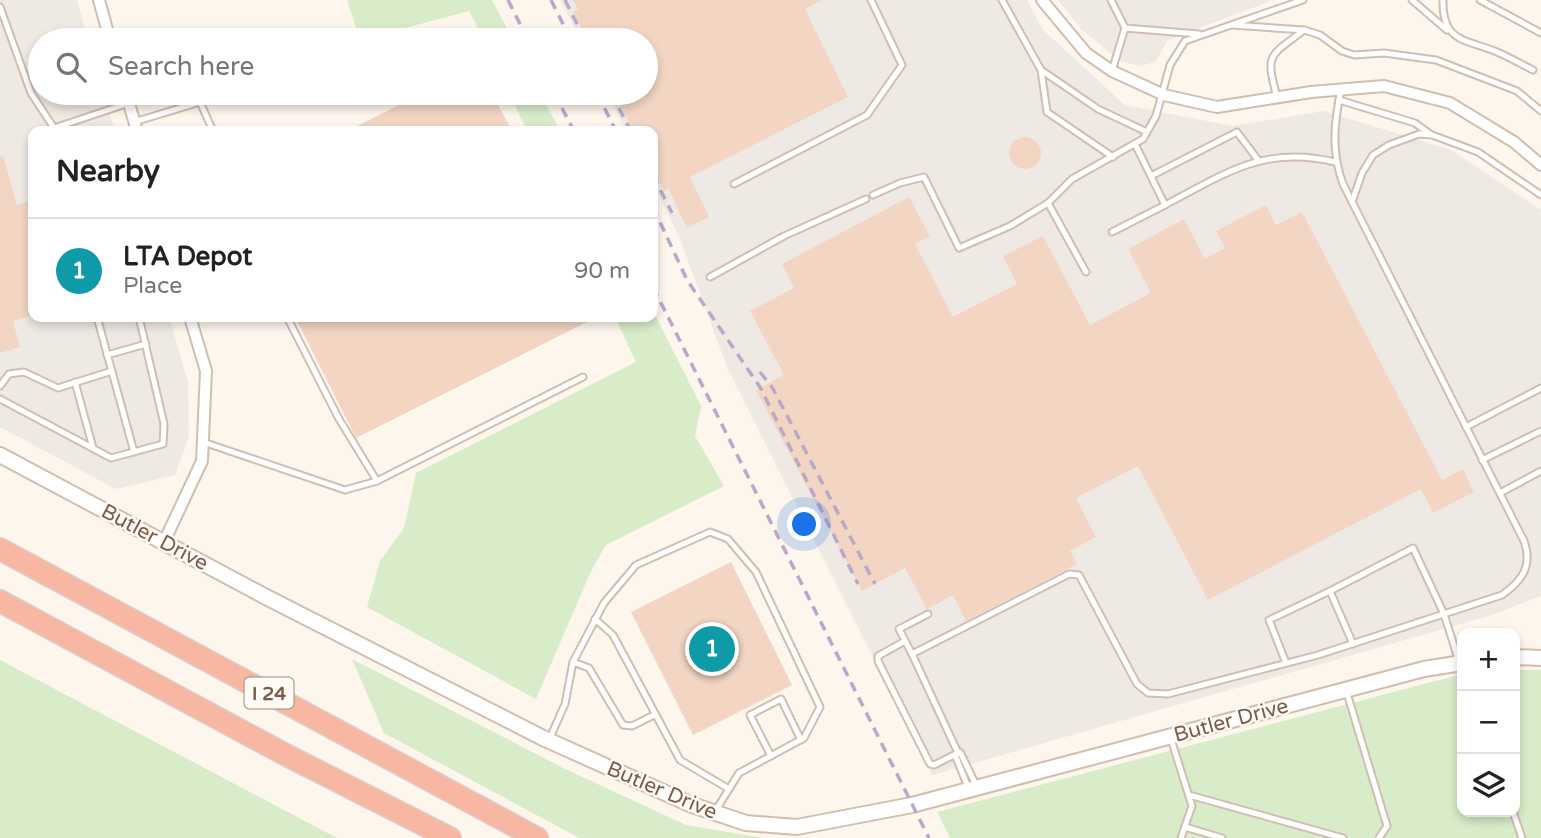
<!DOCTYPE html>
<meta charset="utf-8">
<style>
body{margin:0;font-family:"Varela Round",sans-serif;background:#f6f6f6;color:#222}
.controls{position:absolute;right:21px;bottom:21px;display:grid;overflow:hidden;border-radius:14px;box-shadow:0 4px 10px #0003}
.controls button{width:63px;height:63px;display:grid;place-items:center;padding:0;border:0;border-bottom:2px solid #e0e0e0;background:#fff;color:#222;font:35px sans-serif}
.you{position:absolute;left:805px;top:525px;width:24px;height:24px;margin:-18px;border:5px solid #fff;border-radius:50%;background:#1a73e8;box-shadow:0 0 0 10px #1a73e833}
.badge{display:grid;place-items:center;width:46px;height:46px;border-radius:50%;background:#d93025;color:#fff;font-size:23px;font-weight:700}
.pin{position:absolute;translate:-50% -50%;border:4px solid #fff;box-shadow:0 2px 7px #0006}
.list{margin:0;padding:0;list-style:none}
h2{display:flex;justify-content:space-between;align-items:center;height:91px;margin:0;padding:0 28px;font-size:30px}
h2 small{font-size:23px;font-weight:400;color:#767676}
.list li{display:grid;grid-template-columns:46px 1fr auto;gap:21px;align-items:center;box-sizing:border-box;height:105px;padding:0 28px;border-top:2px solid #e0e0e0}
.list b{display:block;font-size:26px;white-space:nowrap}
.list p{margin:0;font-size:23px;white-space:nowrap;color:#767676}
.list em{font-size:23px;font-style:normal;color:#767676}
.icon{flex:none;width:38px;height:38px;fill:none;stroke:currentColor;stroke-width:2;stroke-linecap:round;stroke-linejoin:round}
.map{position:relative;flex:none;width:1541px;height:838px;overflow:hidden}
.search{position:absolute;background:#fff;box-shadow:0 4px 10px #0003;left:28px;top:28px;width:630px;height:77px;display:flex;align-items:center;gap:18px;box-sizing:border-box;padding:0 24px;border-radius:38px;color:#767676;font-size:26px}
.panel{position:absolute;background:#fff;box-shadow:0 4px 10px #0003;left:28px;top:126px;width:630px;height:196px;border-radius:14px}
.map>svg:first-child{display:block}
.industrial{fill:#efe9e4}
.green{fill:#d8ecc9}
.building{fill:#f3d5c3}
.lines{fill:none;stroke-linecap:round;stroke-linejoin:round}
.service-casing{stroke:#d1beb0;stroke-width:9}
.minor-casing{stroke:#d1beb0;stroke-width:14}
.tertiary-casing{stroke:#d1beb0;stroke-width:18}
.motorway-casing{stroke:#dad1cd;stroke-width:24}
.service{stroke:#fff;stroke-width:5}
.minor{stroke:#fff;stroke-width:10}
.tertiary{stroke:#fff;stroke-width:14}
.motorway{stroke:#f7b7a3;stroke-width:21}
.rail{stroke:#b9a8c9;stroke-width:3.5;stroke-dasharray:10 7;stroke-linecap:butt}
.labels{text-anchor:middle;stroke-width:5;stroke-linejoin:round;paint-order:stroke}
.shield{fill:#fffaf3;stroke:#a28b7f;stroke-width:2}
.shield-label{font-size:19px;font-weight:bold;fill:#7a5c4d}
.street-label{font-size:21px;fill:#7a5c4d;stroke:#fffaf3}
</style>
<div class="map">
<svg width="1541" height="838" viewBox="0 0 1541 838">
<rect width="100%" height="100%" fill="#fdf6ec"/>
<g class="industrial">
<path d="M0 0H77L88 40H40V93H104L115 131H33V317H169L188 382 189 436 175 475 116 489 0 427Z"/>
<path d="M560 0H1027L1043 30 1125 105 1233 126 1324 111 1451 150 1541 210V596L1492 615 932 775 727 367 680 239 653 184V131H626L607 93H646V40H581Z"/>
<path d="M1058 0H1273L1168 40 1155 62 1139 66 1120 61 1081 29Z"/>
</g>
<g class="green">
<path d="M347 0H492L513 40H484L469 11 360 40Z"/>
<path d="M509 93H540L560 131H527Z"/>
<path d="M653 311 701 406 695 436 724 486 606 545 591 571 536 699 367 607 380 561 404 528 416 473 636 362 615 317H653Z"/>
<path d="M352 659 563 768 686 825 763 838H579L384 733Z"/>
<path d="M0 660 337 838H0Z"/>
<path d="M1515 670H1541V838H950L937 812 1462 674V812H1515Z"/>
</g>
<g class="building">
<path d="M573 0H822L805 9 848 97 690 177 709 217 687 228 668 188 664 191 653 169V131H634L614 93H646V40H588L573 12 578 9Z"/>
<path d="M423 93H492L512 131H347Z"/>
<circle cx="1025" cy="153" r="16"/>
<path d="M0 156H3L17 205 33 200V315L13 321 20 347 0 353Z"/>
<path d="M909 197 930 236 915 244 953 317 1017 284 1003 256 1043 236 1090 325 1151 293 1128 249 1184 219 1205 259 1225 248 1216 231 1266 205 1276 225 1302 212 1442 480 1463 469 1474 492 1433 513 1421 489 1208 600 1138 466 1076 498 1096 537 1070 551 1077 564 966 621 953 595 927 609 905 568 862 591 756 390 784 375 750 311 794 288 782 264Z"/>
<path d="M295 317H597L356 438Z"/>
<path d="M731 562 792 685 693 735 631 612Z"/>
</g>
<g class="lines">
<g class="service-casing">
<g id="service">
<path d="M1002 0 1041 70 1047 112 1113 157"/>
<path d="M1111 0 1125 28"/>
<path d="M1412 0 1447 30"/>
<path d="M1443 0C1442 43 1466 39 1497 52 1509 57 1521 64 1533 70"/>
<path d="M1480 0 1541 33"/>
<path d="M0 7 31 93 54 128"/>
<path d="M1232 25 1304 30 1320 35 1342 51 1354 55 1384 53 1436 60 1517 91 1541 111"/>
<path d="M402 40 426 33"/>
<path d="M1041 70 1098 109 1147 132"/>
<path d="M1112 71 1125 28 1199 34"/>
<path d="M1277 97C1265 53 1269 57 1304 30"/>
<path d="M1339 100 1415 123 1430 134"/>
<path d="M200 102 231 93"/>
<path d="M134 122 200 102 213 131"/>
<path d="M53 131 54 128 129 103"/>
<path d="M1151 176 1237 132 1258 160"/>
<path d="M734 184 867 115 902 65 871 0"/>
<path d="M873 195 900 183 924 177 959 248 1010 226 1048 203"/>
<path d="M1352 202 1362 173 1373 155 1389 145 1419 134 1432 135 1478 152 1541 195"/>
<path d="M1165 205C1226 173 1264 145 1335 162"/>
<path d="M1112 232 1165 205 1135 144"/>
<path d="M1086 272 1048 203 1072 179 1143 139 1156 116 1170 65 1185 41 1303 0"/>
<path d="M710 277 784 236 866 199"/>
<path d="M97 317 134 452"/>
<path d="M107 355 146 344"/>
<path d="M75 382 93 448"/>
<path d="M0 386 9 374 24 372 58 388 112 371"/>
<path d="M0 399 111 458 163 444 164 424 139 317"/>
<path d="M1466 427 1541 388"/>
<path d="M203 442 345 490 377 481 339 419 287 317"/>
<path d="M1482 460 1541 431"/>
<path d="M377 481 583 377"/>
<path d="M1500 493 1541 471"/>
<path d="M595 619 613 635 680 760 729 789"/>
<path d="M905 641 878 656V661L927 758 930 764 934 765 958 753 912 654 1069 574 1079 575 1137 684 1148 693 1168 694 1318 655 1502 595C1522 581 1533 566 1524 541L1343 184C1331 151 1334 124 1341 89"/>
<path d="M1353 644 1330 591 1413 548 1444 614 1462 671"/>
<path d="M912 654 899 629 928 614"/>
<path d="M573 662 589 668 623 725 632 726 654 715"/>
<path d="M1286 663 1269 620 1330 591"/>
<path d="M1347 693 1387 826 1379 838"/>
<path d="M1171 739 1192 806 1181 838"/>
<path d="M549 740 565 704 573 662 604 603 636 565 710 532 728 539 756 572 820 707 804 738 739 773 716 810"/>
<path d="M960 752 977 787"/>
<path d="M955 755 968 787"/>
<path d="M771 756 750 715 781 699 801 740"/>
<path d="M1189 795 1343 838"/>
<path d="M1513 812 1522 838"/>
<path d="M1185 827 1222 838"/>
</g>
</g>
<g class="minor-casing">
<g id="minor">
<path d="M99 0 110 40"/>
<path d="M1042 0 1086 53 1112 71 1164 95 1217 107 1311 92 1384 86 1450 103 1514 142 1541 165"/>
<path d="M126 93 137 131"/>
<path d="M164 542 202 461 206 371 190 317"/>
</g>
</g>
<g class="tertiary-casing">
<g id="tertiary">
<path d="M0 455 268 598 543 738 692 805 746 823 797 827 912 805 1424 669 1462 663"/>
<path d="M1515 657 1541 658"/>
</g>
</g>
<g class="motorway-casing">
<g id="motorway">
<path d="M0 549 537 838"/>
<path d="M0 601 288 756 450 838"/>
</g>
</g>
<use href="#service" class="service"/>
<use href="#minor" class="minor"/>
<use href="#tertiary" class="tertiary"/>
<use href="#motorway" class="motorway"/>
<g class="rail">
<path d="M508 0 528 40"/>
<path d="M551 0 571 40"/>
<path d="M565 0 585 40"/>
<path d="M554 93 574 131"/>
<path d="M597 93 616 131"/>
<path d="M611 93 631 131"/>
<path d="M653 175 672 213"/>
<path d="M653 207 687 280 760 387 858 584"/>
<path d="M653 287 929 838"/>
<path d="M760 372 772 387 875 584"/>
</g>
</g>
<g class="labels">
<rect class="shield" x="244.5" y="677.5" width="49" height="31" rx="5"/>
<g class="shield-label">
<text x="269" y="700">I 24</text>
</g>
<g class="street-label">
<text transform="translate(155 537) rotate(28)" y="7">Butler Drive</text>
<text transform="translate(1231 720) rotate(-15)" y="7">Butler Drive</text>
<text transform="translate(662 790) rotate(23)" y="7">Butler Drive</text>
</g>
</g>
</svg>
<div class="controls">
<button>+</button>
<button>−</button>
<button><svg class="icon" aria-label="layers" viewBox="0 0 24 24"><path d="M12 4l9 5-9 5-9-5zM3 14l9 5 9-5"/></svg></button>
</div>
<div class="you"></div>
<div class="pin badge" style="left:712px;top:649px;background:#0f9aa8">1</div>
<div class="search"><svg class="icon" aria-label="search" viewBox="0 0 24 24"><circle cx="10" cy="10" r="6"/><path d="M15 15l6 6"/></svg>Search here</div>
<section class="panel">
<h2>Nearby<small></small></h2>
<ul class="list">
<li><span class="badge" style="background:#0f9aa8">1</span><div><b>LTA Depot</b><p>Place</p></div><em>90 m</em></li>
</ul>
</section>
</div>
